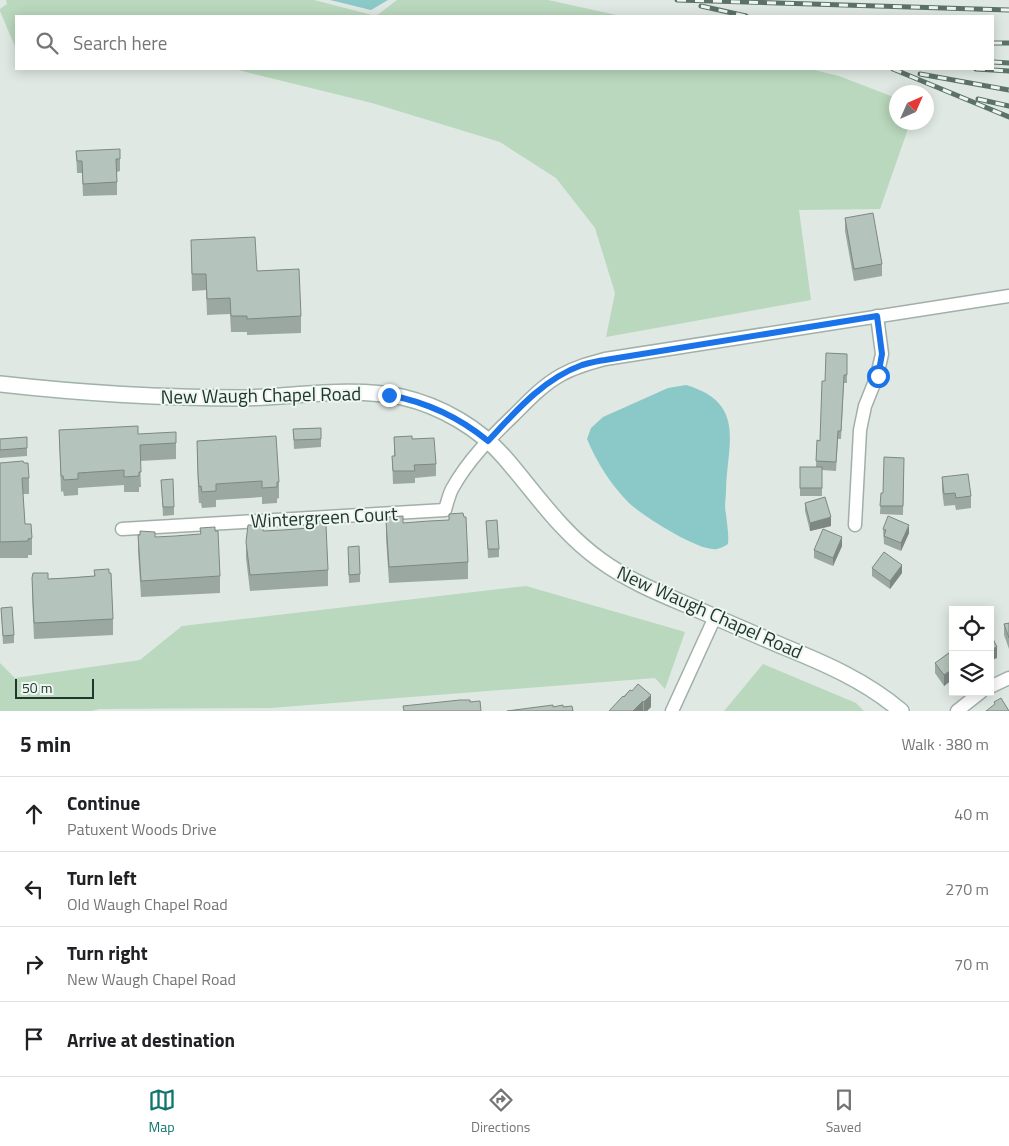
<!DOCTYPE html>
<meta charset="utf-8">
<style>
body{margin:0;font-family:"Titillium Web",sans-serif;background:#f6f6f6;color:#202124}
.controls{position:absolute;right:15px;bottom:15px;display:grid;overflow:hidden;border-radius:0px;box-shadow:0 2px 12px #0003}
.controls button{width:45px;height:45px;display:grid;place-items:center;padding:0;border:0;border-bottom:1px solid #e0e0e0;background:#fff;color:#202124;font:25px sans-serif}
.compass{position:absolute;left:889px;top:85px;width:45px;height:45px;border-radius:50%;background:#fff;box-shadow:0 2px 12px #0003;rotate:45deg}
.scale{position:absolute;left:15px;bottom:12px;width:79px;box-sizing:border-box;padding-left:5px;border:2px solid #21372e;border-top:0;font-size:14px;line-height:18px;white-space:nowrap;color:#21372e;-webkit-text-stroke:4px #eef6f1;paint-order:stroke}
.stop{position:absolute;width:15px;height:15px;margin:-11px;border:4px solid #1a73e8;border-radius:50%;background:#fff}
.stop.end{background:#1a73e8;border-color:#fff;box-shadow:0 1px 5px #0008}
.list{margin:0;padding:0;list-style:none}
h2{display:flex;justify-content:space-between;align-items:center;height:65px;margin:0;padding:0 20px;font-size:21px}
h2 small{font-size:16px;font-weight:400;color:#757577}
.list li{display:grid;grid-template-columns:32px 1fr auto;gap:15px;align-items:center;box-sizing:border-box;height:75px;padding:0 20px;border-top:1px solid #e0e0e0}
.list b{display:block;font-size:19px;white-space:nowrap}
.list p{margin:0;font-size:16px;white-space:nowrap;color:#757577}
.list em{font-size:16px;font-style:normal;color:#757577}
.icon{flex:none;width:28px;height:28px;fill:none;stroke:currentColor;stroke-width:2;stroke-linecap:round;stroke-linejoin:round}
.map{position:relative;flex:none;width:1009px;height:711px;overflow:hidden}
.search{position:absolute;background:#fff;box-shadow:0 2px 12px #0003;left:15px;right:15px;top:15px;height:55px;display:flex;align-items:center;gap:12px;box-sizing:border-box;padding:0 18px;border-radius:0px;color:#757577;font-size:19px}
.sheet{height:365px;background:#fff}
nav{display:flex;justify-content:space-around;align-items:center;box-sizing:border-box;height:70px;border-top:1px solid #e0e0e0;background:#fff;font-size:14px;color:#757577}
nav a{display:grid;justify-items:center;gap:2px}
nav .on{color:#0f766e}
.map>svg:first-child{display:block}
.green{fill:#b9d8bd}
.water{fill:#8bc9c9}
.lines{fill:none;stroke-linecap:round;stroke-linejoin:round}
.street-casing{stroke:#a2afa9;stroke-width:15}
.secondary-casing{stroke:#9fb3a9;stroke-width:18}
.street{stroke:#fff;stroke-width:12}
.secondary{stroke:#fff;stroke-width:15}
.rail-casing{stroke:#5c7269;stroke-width:5}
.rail{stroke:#eef6f1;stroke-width:3;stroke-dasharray:9;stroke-linecap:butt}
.wall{fill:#9ba8a1}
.shaded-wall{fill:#7e8883}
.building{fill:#b4c3bb;stroke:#7e8883}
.route{stroke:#1a73e8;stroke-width:6}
.labels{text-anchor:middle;stroke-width:4;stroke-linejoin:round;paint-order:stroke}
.street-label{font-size:19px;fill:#21372e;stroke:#eef6f1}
</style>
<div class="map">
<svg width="1009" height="711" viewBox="0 0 1009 711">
<rect width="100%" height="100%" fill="#dfe8e3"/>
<g class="green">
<path d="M6 0H314L376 16 397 0H548L621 16H16V49L0 11V9L7 4Z"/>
<path d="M234 69H811L839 76 896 98V122L910 123 880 209 799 210 811 300 606 337 615 293 595 228 556 178 500 142 372 103Z"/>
<path d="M526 586 685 632 665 689 655 678 270 708 99 709 91 711H0V663L15 678 140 660 182 626Z"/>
<path d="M763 664 856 703 864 711H724Z"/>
</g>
<g class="water">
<path d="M330 0H388L371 10Z"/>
<path d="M686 385C747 403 727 444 726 490 726 498 724 506 726 514 727 525 729 533 728 544 725 546 721 548 717 549 699 552 643 516 629 503 611 485 597 463 587 439L591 428 603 417 668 388Z"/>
</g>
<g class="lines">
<g class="street-casing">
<g id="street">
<path d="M855 525 860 430 865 406 877 376 882 354 877 316"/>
<path d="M122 529 445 510C447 503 449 495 452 489 468 460 491 437 514 415 529 400 543 385 561 375 575 367 590 363 605 359L1009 296"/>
<path d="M990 687 1009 678"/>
<path d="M672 711 715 617"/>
<path d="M957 711 981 692"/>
</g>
</g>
<g class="secondary-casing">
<path id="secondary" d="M0 384C80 393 160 398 241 398 293 397 351 386 402 397 441 406 479 428 505 458 536 494 561 532 600 560 626 579 656 592 685 604 718 618 750 632 782 646 824 663 866 681 901 711"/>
</g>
<use href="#street" class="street"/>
<use href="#secondary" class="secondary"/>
<g class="rail-casing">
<g id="rail">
<path d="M677 0 1009 10"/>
<path d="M701 6 746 16"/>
<path d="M993 43H1009"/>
<path d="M993 62 1009 63"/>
<path d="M893 69 1009 117"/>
<path d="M976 69 1009 71"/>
<path d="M920 74 1009 90"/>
<path d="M978 99 1009 106"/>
</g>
</g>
<use href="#rail" class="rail"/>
</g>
<g class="wall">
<path d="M76 151 120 159V171L117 172V195L83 196 82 173H77Z"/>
<path d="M845 218 882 264V276L854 281 845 231Z"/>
<path d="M191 240 257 271 301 316V333L247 335V332H231L230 314 207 315 206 290 192 291Z"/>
<path d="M847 354V383H844L841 439H838L836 471 822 470V496H800V467H816L817 440 820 441 825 381Z"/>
<path d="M321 428V447L294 449 293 429Z"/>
<path d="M59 430 138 434 176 443V459L140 461 141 487H139V492H124V485L78 488V495L64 496 63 491 61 492Z"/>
<path d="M27 437V456L0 458V439Z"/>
<path d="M394 437 412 439 436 464V476L415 478V483L393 484 392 456H394Z"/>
<path d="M197 441 279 482V498L277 499V503L262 504V497L216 500V507L202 508 201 503H199L198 491Z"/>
<path d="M904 458 903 515 880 514 881 493H883Z"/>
<path d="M0 463 29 478V494H23L25 524 32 538V555H28V558H0Z"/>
<path d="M942 477 971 496V508L956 510 955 505 944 506 942 490Z"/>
<path d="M161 480 174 507V515L163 516Z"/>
<path d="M805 503 831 526 810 531 805 511Z"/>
<path d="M386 521 403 523 468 562V579L389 583 386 538Z"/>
<path d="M486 521 499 549V557L488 558Z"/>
<path d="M883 529 909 533 901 551 884 544Z"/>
<path d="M263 531 328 570V586L250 591 246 558V542Z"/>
<path d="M138 535 155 537 220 576V593L141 597 138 551Z"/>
<path d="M842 546 833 566 814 558V550Z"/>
<path d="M348 547 360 574V582L349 583Z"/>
<path d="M872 568 902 573 890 589 872 576Z"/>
<path d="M94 570 113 619V635L34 639 32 594V578L48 579 94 576Z"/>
<path d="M1 608 14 635V643L3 644Z"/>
<path d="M1009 623V649L1004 635V624Z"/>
<path d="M953 650V679L944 686 935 673V663Z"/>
<path d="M630 690 651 707 647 711H609Z"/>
</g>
<g class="shaded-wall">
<path d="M831 517V526L810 531V523Z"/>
<path d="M909 525V533L901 551V543Z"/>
<path d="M842 537V546L833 566V558Z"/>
<path d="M902 565V573L890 589V581Z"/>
<path d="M997 647V658L990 661V650Z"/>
<path d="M953 669V679L944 686V675Z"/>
<path d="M651 695V707L647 711H644V702Z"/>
<path d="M643 701V711H633Z"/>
</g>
<g class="building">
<path d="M120 149V159H116L117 182 83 184 82 161H77L76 151Z"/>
<path d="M873 213 882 264 854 269 845 218Z"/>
<path d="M255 237 257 271 299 269 301 316 247 319V316H231L230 298 207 299 206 274H192L191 240Z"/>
<path d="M826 353 847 354V375H844L841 431H838L836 462 816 461 817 440 820 441 822 381H825Z"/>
<path d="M138 426V434L176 432V443L140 445 141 472H139V476L124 477V470L78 473V479L64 480 63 476H61L59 430Z"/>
<path d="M321 428V439L294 440 293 429Z"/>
<path d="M276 436 279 482H277V487L262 488V481L216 484V491L202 492 201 486 199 487 198 475 197 441Z"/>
<path d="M412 436V439L434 438 436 464 414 465 415 471H393L392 456H395L394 437Z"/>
<path d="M27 437V448L0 450V439Z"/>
<path d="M884 457 904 458 903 506H880L881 493H883Z"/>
<path d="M23 461 24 463H28L29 478H22L25 524H31L32 538 28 539V541L0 542V463Z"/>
<rect x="800" y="467" width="22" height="21"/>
<path d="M968 474 971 496 956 498 955 493 944 494 942 477Z"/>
<path d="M173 479 174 507H163L161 480Z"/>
<path d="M825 497 831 517 810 523 805 503Z"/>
<path d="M463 513 464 517H466L468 562 389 567 386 521 388 517 403 516V523L429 521 449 520V514Z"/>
<path d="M888 516 909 525 901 543 884 536 886 530 883 529Z"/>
<path d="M497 520 499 549H488L486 521Z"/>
<path d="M323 521 324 525H326L328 570 250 575 246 542 248 525H263V531L283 530 309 528V522Z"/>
<path d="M215 527V531H218L220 576 141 581 138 535H140V531L155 532V537L175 536 201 534 200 528Z"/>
<path d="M823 529 842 537 833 558 814 550Z"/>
<path d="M359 546 360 574 349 575 348 547Z"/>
<path d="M884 552 902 565 890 581 872 568Z"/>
<path d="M109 569V573H111L113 619 34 623 32 578 33 573H48V579L68 578 95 576 94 570Z"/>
<path d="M12 607 14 635 3 636 1 608Z"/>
<path d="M1009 623V638L1004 624Z"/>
<path d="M990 633 997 647 990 650Z"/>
<path d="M953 650V669L944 675 935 663Z"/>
<path d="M638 684 651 695 644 702 643 701 633 711H609L623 696 624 697 630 690 632 691Z"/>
<path d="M1001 698 1009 711H986L995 704 994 702Z"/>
<path d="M460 700H470V702L480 701 481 711H404L403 706Z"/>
<path d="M553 705V707L563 705V707L572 706 573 711H507Z"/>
</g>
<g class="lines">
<path class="route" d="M389 395C426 402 459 417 488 441 515 412 543 379 582 365 589 363 597 361 605 360L877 316 882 354 878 376"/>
</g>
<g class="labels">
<g class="street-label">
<text transform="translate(261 395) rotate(-1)" y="7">New Waugh Chapel Road</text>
<text transform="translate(324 517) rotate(-3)" y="7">Wintergreen Court</text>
<text transform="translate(710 612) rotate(24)" y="7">New Waugh Chapel Road</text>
</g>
</g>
</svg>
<div class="controls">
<button><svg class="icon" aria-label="locate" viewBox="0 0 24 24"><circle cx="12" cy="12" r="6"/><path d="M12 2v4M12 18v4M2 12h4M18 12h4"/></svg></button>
<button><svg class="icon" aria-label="layers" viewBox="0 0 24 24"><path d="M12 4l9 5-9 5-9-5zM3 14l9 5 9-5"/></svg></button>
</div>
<svg class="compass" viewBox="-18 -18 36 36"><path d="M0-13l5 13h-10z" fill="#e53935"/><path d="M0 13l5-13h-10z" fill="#757577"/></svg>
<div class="scale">50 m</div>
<div class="stop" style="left:878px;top:376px"></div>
<div class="stop end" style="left:389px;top:395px"></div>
<div class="search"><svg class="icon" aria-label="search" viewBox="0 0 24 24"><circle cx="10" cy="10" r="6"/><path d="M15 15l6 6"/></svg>Search here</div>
</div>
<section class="sheet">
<h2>5 min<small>Walk · 380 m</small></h2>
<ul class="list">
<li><svg class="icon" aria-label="ahead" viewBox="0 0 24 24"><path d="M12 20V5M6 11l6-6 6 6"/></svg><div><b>Continue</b><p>Patuxent Woods Drive</p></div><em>40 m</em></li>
<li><svg class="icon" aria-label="left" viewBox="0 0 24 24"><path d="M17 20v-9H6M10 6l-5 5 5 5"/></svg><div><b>Turn left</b><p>Old Waugh Chapel Road</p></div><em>270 m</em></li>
<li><svg class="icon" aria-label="right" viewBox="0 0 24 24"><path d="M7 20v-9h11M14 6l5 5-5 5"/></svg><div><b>Turn right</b><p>New Waugh Chapel Road</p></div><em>70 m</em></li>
<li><svg class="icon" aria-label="arrive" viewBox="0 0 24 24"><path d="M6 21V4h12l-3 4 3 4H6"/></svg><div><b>Arrive at destination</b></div></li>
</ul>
</section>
<nav>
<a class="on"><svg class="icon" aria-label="map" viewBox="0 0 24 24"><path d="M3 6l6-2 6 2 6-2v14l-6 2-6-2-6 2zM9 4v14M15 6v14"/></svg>Map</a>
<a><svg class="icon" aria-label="directions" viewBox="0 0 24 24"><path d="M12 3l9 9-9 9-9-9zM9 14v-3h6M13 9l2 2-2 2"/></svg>Directions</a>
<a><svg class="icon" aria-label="saved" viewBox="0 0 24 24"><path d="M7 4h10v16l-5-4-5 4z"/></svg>Saved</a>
</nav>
